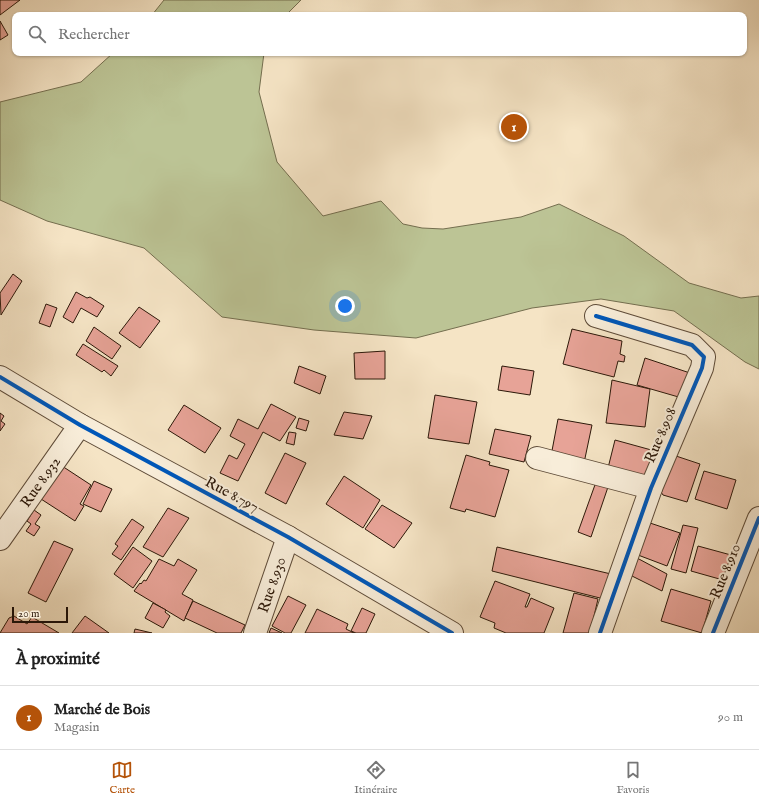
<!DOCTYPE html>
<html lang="fr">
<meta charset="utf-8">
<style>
body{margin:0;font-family:"IM FELL English",serif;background:#f2f2f2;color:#222}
.scale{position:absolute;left:12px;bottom:10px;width:56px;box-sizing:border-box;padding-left:4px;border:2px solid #2c1809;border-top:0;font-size:11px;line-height:14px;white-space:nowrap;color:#2c1809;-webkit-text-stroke:3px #f8edd9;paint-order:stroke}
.you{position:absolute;left:345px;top:306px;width:14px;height:14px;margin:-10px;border:3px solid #fff;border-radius:50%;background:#1a73e8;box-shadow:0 0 0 6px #1a73e833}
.badge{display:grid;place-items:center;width:26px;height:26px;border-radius:50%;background:#b45309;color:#fff;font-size:13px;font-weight:700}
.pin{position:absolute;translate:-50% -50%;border:2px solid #fff;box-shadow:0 1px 4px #0006}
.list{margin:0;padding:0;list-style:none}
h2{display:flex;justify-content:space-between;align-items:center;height:52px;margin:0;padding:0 16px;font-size:17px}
h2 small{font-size:13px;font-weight:400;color:#767676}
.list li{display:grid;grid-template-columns:26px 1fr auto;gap:12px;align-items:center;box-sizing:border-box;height:64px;padding:0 16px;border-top:1px solid #e0e0e0}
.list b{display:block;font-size:15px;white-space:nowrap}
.list p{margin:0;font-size:13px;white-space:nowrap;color:#767676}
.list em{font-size:13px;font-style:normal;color:#767676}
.icon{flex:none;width:22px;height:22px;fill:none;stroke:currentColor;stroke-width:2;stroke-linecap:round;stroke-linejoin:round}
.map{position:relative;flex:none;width:759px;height:633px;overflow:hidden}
.search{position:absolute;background:#fff;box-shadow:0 1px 3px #0004;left:12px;right:12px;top:12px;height:44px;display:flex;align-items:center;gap:10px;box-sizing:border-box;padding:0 14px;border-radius:8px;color:#767676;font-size:15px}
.sheet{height:116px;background:#fff}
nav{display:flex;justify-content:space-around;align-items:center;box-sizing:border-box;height:56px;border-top:1px solid #e0e0e0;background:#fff;font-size:11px;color:#767676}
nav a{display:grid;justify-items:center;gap:2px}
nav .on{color:#b45309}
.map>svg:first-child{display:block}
.green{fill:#bcc495;stroke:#746e4f}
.building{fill:#e7a397;stroke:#2c1809}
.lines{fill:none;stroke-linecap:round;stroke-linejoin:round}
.minor-casing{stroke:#5e4b38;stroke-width:24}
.minor{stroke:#f8edd9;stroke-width:22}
.cycleway-casing{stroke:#f8edd9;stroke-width:6}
.cycleway{stroke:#0057b8;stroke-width:4}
.labels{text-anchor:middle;stroke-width:4;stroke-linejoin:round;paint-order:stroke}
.street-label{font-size:15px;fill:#2c1809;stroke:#f8edd9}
</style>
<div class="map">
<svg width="759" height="633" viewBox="0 0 759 633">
<rect width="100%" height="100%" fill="#f5e4c5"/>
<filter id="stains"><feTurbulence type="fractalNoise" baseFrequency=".005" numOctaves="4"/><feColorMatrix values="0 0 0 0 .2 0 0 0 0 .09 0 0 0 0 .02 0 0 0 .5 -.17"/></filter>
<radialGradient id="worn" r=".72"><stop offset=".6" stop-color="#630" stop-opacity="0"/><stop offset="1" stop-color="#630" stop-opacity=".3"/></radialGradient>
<g class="green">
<path d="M164 0H301L286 15H152Z"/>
<path d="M113 53H264L259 92 277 162 323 216 381 201 403 224 422 228 443 229 521 217 559 204 624 236 689 283 741 298 759 296V369L745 362 674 311 601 299 532 308 416 338 314 330 222 317 144 248 47 221 0 200V102L81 82Z"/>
</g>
<g class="building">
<path d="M0 0H20L0 15Z"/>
<path d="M0 21 8 35 0 40Z"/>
<path d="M13 274 22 281 1 315 0 293Z"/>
<path d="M76 292 87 298 90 297 104 306 97 317 81 308 73 323 63 317Z"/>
<path d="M46 304 57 308 50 327 39 323Z"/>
<path d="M139 307 160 321 140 348 119 333Z"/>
<path d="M94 327 121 346 112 359 86 341Z"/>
<path d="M572 329 622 341 620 354 625 356 624 362 618 361 614 377 563 364Z"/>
<path d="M83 344 118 366 111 376 104 370 102 372 76 355Z"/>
<path d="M385 351V379H355L354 353Z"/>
<path d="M645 358 690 373 682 398 637 385Z"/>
<path d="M299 366 326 376 320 394 294 383Z"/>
<path d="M502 366 534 371 530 395 498 390Z"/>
<path d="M612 380 650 389 645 427 606 423Z"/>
<path d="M435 395 477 402 469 444 428 438Z"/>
<path d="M271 404 296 417 280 441 263 432 238 481 220 473 229 455 237 459 245 444 230 436 238 419 258 429Z"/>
<path d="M184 405 221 428 205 453 168 430Z"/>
<path d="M344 412 372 416 363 439 334 435Z"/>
<path d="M0 413 4 416 1 421 5 424 0 431Z"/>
<path d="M299 418 309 421 306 431 296 428Z"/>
<path d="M558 419 592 425 584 463 551 456Z"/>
<path d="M495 429 531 436 524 462 489 454Z"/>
<path d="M289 432 296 433 294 445 286 443Z"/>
<path d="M615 440 655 451 647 479 608 468Z"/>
<path d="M285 453 306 463 286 504 265 493Z"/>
<path d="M466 455 490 462 489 465 509 470 495 517 466 509 465 512 450 508Z"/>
<path d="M673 455 700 464 687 502 663 495 661 492Z"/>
<path d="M62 466 91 485 80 504 84 506 75 521 41 499Z"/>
<path d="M704 471 736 480 727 509 695 499Z"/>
<path d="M344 476 380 500 363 528 326 504Z"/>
<path d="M94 481 112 489 101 512 83 504Z"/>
<path d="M596 482 608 487 591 537 578 532Z"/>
<path d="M382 505 412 523 394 548 365 529Z"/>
<path d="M168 508 189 518 163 557 143 547Z"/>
<path d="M34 510 41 515 35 524 40 527 34 536 26 531 31 524 27 521Z"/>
<path d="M132 519 144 527 121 560 112 554 118 546 115 544Z"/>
<path d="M650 523 680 533 667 566 638 555Z"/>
<path d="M683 525 698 528 686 573 671 569Z"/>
<path d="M54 541 73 549 46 602 28 593Z"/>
<path d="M698 546 731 555 723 580 691 571Z"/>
<path d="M133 547 152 561 133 588 114 574Z"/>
<path d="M497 547 611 574 604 599 492 571Z"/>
<path d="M637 558 667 574 662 591 630 575Z"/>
<path d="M159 559 174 566 178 559 197 570 182 594 193 600 184 621 134 591 140 583 141 584 144 580 146 581Z"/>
<path d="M495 581 530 594 525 607H527L531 598 554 608 544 633H506L494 628 495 623 480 617Z"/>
<path d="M671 589 711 601 702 633 661 621Z"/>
<path d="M574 593 598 599 590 633H563Z"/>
<path d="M288 596 306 605 291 633H285L272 626Z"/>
<path d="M193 601 245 625 241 633H217L185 618Z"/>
<path d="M153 603 166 610 165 612 170 616 163 628 145 618Z"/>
<path d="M362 608 375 614 366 633H356L351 631Z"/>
<path d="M317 609 348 624 346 629 354 633H305Z"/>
<path d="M14 616 27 624 32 617 59 633H0L9 618Z"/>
<path d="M85 616 109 633H72Z"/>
<path d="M271 628 282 633H269Z"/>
<path d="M135 629 152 633H134Z"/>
</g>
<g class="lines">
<g class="minor-casing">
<g id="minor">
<path d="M596 316 692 345 704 357 702 368 651 488 600 633"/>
<path d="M0 377 80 425 288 537 452 633"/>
<path d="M537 458 651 488"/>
<path id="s1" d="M0 539 80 425"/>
<path id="s2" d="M255 633 288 537"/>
<path d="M713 633 759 518"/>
</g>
</g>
<use href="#minor" class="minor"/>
<g class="cycleway-casing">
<g id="cycleway">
<path d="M596 316 692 345 704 357 702 368 651 488 600 633"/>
<path d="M0 377 80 425 288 537 452 633"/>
<path d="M713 633 759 518"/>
</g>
</g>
<use href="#cycleway" class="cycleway"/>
</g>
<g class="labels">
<g class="street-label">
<text transform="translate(660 435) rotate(-67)" y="5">Rue 8.908</text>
<text dy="5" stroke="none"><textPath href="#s1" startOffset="70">Rue 8.932</textPath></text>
<text transform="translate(232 494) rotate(28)" y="5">Rue 8.797</text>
<text transform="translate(725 571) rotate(-68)" y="5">Rue 8.910</text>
<text dy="5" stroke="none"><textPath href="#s2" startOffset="51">Rue 8.930</textPath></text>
</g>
</g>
<rect width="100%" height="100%" filter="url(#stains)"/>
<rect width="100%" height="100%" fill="url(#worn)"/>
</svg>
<div class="scale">20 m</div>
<div class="you"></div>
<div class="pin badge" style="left:514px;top:127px">1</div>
<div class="search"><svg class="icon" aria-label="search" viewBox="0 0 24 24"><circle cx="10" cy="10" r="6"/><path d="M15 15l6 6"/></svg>Rechercher</div>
</div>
<section class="sheet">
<h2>À proximité<small></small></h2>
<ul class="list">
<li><span class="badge">1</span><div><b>Marché de Bois</b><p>Magasin</p></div><em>90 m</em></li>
</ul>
</section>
<nav>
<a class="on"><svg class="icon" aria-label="map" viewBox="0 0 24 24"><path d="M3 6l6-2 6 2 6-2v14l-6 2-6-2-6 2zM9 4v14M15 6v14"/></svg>Carte</a>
<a><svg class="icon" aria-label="directions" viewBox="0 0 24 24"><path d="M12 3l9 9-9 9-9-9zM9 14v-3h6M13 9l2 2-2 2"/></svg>Itinéraire</a>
<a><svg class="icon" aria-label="saved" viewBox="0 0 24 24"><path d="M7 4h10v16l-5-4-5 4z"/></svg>Favoris</a>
</nav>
